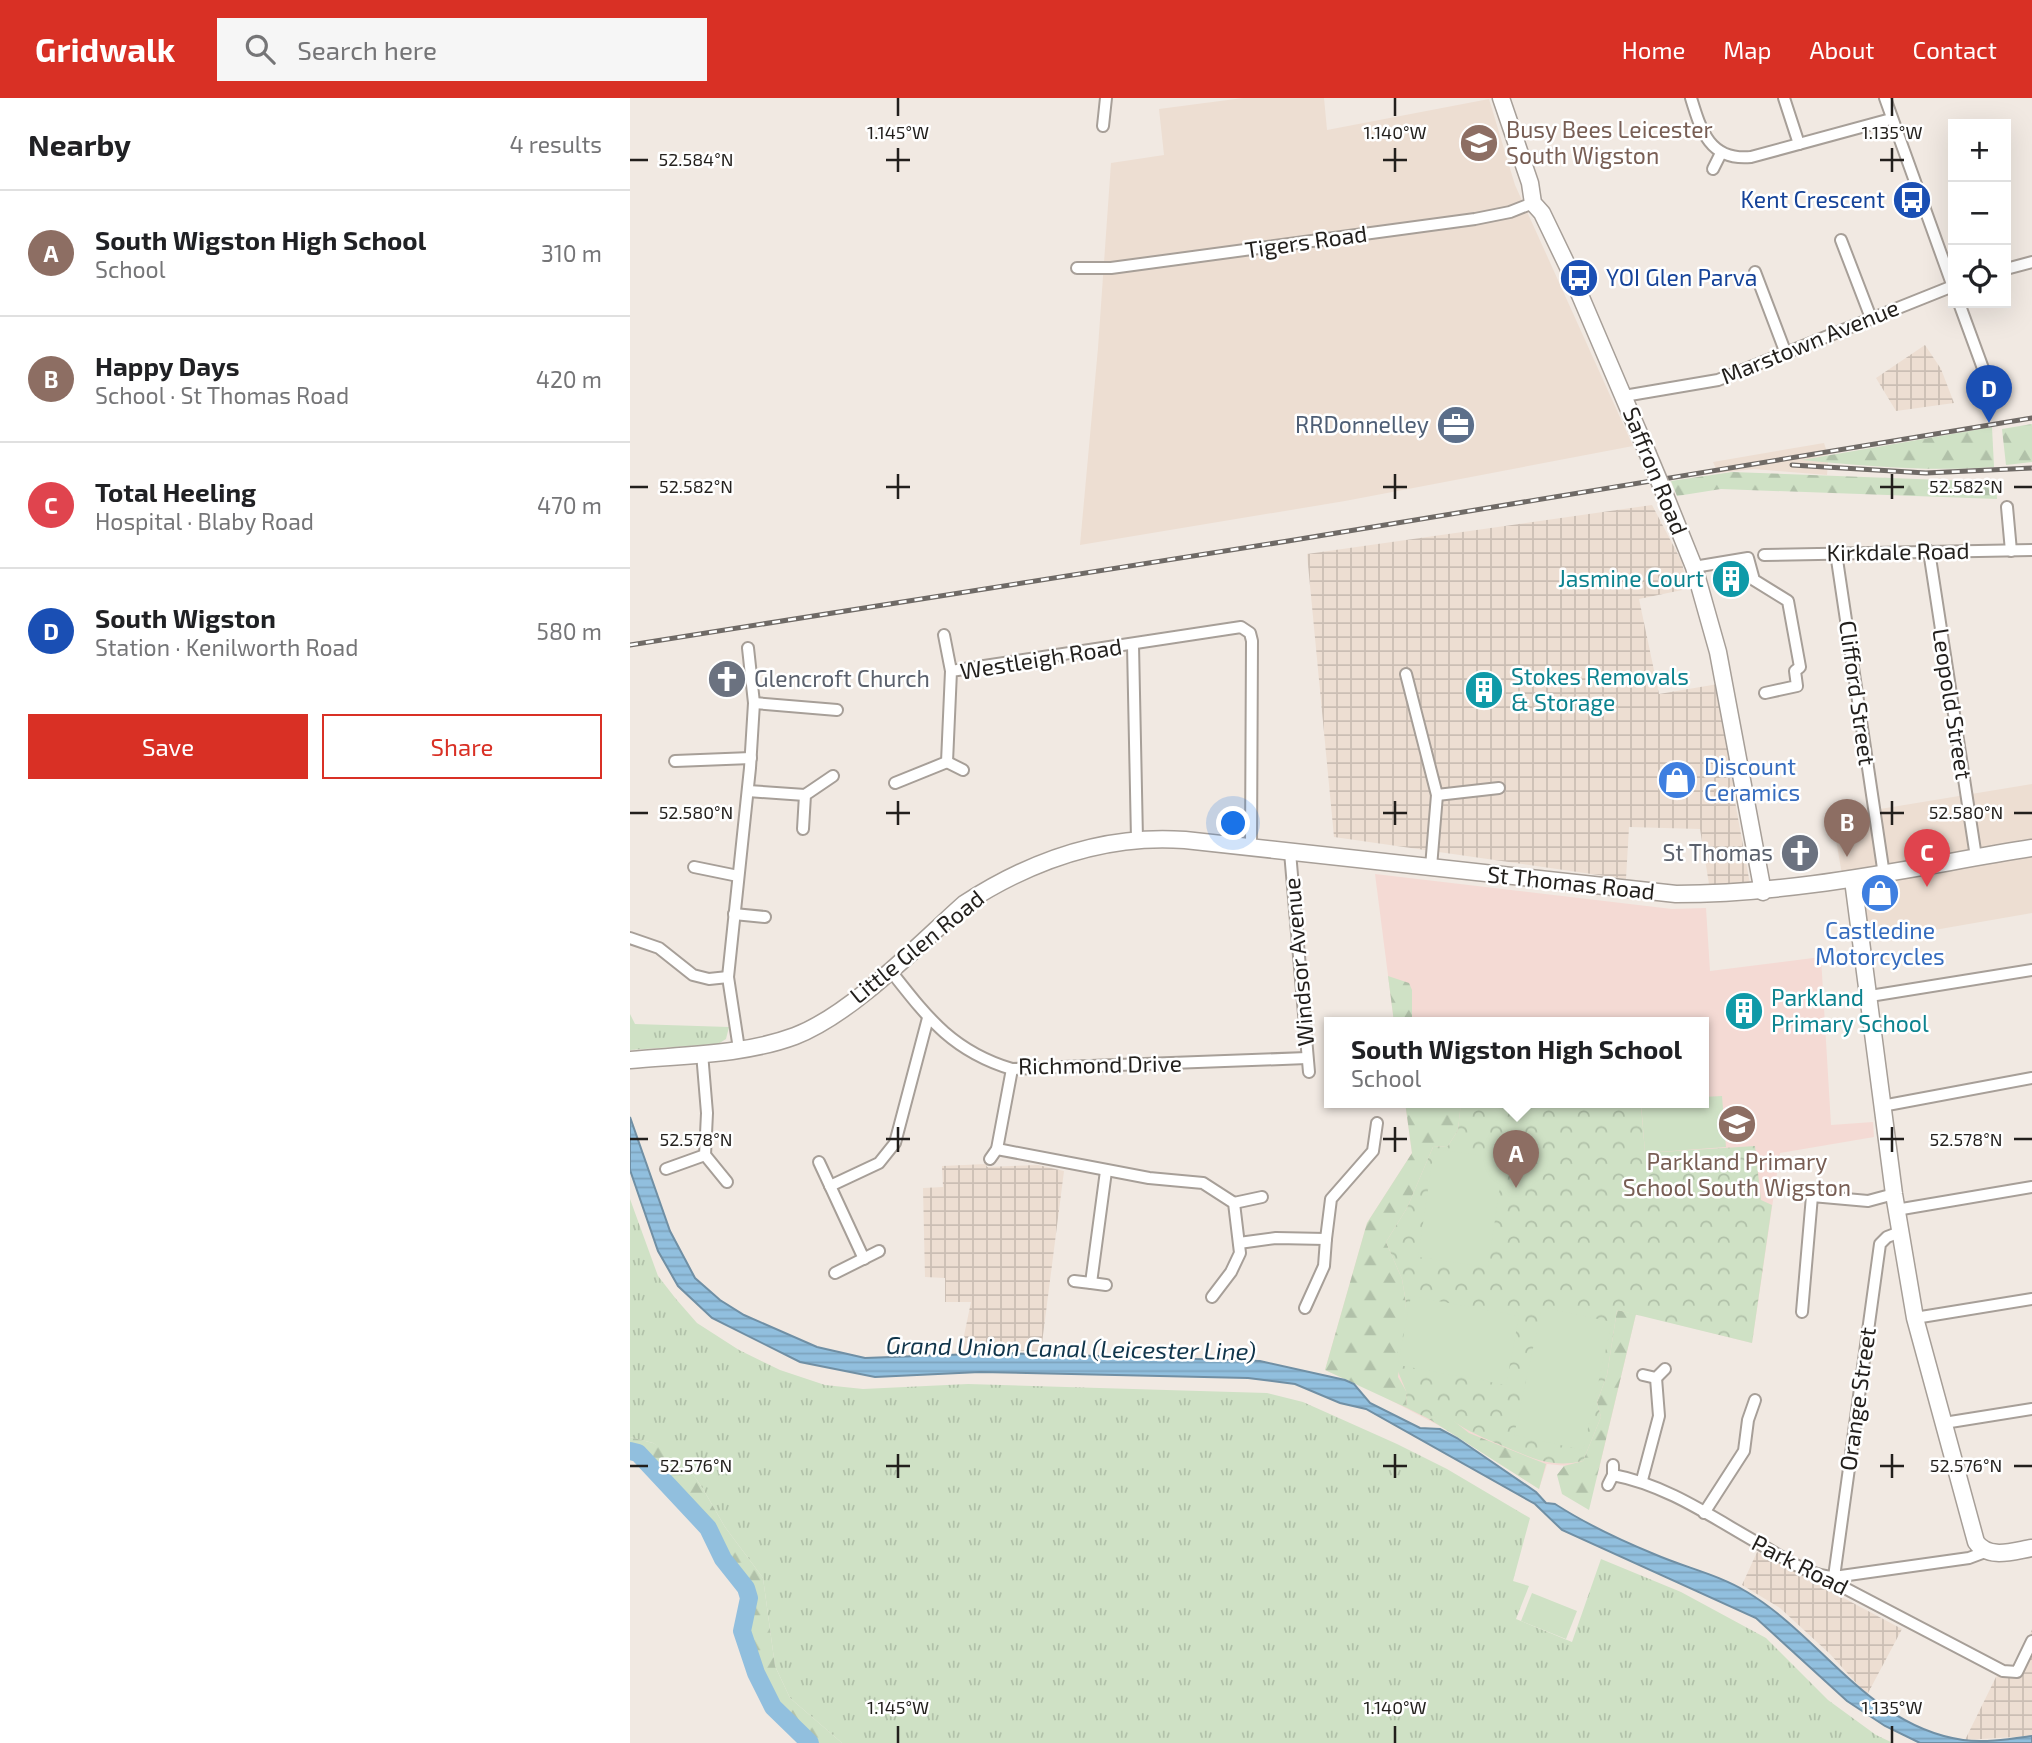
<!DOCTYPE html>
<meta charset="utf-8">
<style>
body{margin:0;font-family:"Exo 2",sans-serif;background:#f6f6f6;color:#202124}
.controls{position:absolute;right:21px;top:21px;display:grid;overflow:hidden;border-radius:0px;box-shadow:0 7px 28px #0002}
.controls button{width:63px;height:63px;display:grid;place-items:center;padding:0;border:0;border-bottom:2px solid #e0e0e0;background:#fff;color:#202124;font:35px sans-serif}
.you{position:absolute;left:604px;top:726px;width:24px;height:24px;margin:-18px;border:5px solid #fff;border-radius:50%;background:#1a73e8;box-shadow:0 0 0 10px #1a73e833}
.badge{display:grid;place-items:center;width:46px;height:46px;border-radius:50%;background:#d93025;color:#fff;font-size:23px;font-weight:700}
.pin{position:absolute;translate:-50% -58px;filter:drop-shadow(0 2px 4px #0008)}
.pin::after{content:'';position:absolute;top:37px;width:24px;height:21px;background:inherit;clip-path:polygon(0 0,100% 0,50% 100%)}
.popup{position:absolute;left:694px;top:919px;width:385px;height:91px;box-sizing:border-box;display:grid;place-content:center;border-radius:0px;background:#fff;filter:drop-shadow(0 2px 5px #0005);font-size:23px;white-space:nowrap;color:#757577}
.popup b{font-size:26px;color:#202124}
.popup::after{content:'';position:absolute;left:50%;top:100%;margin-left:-14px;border:14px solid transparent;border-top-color:#fff}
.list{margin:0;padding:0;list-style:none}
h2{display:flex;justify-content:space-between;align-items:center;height:91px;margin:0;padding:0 28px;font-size:30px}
h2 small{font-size:23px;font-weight:400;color:#757577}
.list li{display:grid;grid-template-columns:46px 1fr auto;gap:21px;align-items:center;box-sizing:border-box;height:126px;padding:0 28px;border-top:2px solid #e0e0e0}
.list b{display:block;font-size:26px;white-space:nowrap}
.list p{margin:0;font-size:23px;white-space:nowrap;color:#757577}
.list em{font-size:23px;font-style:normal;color:#757577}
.actions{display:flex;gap:14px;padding:21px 28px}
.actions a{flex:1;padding:16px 0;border:2px solid #d93025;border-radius:0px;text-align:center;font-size:24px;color:#d93025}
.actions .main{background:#d93025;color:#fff}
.icon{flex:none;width:38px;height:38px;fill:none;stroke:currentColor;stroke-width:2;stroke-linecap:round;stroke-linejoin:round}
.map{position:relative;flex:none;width:1402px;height:1645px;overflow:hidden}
header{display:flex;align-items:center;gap:42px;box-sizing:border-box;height:98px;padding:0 35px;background:#d93025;color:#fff}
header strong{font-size:33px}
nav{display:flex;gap:38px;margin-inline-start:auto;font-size:24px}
.search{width:490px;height:63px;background:#f6f6f6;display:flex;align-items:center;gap:18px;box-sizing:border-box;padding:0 24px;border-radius:0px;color:#757577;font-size:26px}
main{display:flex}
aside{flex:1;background:#fff}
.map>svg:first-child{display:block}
.built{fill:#edded2}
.industrial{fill:url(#industrial-grid)}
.education{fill:#f4dad4}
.grass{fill:url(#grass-tufts)}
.forest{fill:url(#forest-firs)}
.park{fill:url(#park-crowns)}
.garden{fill:#cfe1c5}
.water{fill:url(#water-rules);stroke:#708fa4;stroke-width:2}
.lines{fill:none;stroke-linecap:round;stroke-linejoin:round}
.river{stroke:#91bfde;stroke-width:18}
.street-casing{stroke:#a79f98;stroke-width:14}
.secondary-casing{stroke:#a79f98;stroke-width:19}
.street{stroke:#fff;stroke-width:10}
.secondary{stroke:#fff;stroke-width:16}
.rail-casing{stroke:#6f6a66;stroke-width:5}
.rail{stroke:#fff;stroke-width:2.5;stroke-dasharray:8;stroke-linecap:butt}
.secondary-bridge-casing{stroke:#a79f98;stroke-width:19;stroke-linecap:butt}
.secondary-bridge{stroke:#fff;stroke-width:16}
.ticks{fill:none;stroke:#221f1c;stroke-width:2.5}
.labels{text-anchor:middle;stroke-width:5;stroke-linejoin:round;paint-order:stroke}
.education-label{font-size:23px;fill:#785e54;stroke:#fff;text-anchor:start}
.transit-label{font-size:23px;fill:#164399;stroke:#fff;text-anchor:end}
.street-label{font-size:23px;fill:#221f1c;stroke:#fff}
.service-label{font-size:23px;fill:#4e5e75;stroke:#fff;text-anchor:end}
.culture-label{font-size:23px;fill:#0d838f;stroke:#fff;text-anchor:start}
.worship-label{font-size:23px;fill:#5b616d;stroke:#fff;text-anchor:start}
.shop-label{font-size:23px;fill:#366cbe;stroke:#fff;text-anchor:start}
.water-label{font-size:24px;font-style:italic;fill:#10354b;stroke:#fff}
.ticks-label{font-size:18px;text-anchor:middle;fill:#221f1c;stroke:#fff;stroke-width:5;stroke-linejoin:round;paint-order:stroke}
</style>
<header>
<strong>Gridwalk</strong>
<div class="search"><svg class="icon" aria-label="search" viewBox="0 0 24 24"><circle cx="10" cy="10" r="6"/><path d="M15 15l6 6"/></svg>Search here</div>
<nav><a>Home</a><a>Map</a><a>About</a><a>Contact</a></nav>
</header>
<main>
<aside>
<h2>Nearby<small>4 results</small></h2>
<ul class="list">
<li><span class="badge" style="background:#8d6e63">A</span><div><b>South Wigston High School</b><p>School</p></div><em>310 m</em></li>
<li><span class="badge" style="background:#8d6e63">B</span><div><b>Happy Days</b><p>School · St Thomas Road</p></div><em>420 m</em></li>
<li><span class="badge" style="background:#e0444e">C</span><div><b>Total Heeling</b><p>Hospital · Blaby Road</p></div><em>470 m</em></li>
<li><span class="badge" style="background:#1a4fb4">D</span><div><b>South Wigston</b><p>Station · Kenilworth Road</p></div><em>580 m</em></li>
</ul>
<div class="actions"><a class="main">Save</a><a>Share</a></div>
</aside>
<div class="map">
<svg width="1402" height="1645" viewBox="0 0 1402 1645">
<defs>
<pattern id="industrial-grid" width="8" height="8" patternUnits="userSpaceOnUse" patternTransform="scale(1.75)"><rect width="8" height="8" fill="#edded2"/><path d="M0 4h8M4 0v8" fill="none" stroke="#cbbeb4"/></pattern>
<pattern id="grass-tufts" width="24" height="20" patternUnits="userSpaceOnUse" patternTransform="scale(1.75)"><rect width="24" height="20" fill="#cfe1c5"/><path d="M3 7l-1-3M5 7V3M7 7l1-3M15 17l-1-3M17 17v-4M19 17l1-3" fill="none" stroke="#b1c1a9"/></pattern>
<pattern id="forest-firs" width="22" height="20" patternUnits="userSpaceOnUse" patternTransform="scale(1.75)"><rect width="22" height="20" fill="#cfe1c5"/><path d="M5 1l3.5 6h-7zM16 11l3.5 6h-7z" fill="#b1c1a9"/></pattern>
<pattern id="park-crowns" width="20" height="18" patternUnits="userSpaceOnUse" patternTransform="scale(1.75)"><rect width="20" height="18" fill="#cfe1c5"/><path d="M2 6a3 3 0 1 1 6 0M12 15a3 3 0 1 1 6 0" fill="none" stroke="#b1c1a9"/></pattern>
<pattern id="water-rules" width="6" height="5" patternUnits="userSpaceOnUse" patternTransform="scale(1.75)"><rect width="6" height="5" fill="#91bfde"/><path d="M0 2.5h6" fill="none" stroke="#7da4be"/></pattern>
</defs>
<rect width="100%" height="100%" fill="#f1e9e2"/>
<g class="built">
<path d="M613 0H694L697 32 859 1 885 87 1003 348 715 403 450 447 468 250 481 65 534 57 529 11Z"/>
<path d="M1194 345 1198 357 1176 362 1198 364 1197 377 1124 371 1088 375 1083 364Z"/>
<path d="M1402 686V815L1224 846 1204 730 1245 726 1244 712Z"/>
</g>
<g class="industrial">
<path d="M1295 247 1311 271 1324 305 1266 313 1246 280Z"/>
<path d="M1022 407 1052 464 1057 491 1009 501 1029 596 1094 585 1112 667 1104 698 1120 786H1079L1070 731 999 729 996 781 704 739 677 456Z"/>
<path d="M356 1066 357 1069 408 1067 434 1073 411 1253 331 1252 341 1204H315V1180L295 1179 293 1090 313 1089 312 1068Z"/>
<path d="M1127 1454 1272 1531 1237 1597 1200 1556 1150 1510 1112 1487Z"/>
<path d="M1402 1531V1638L1335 1642 1366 1579 1389 1567Z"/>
</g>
<path class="education" d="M745 776 1042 811 1076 810 1080 873 1191 859 1201 1027 1243 1024 1244 1039 1150 1055 1122 1245 1006 1216 969 1371 917 1366 909 1391 827 1337 737 1290 695 1272 737 1125 782 1055 775 1004H1073V924H764Z"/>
<g class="grass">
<path d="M0 916 5 926 99 929 96 941 88 946 0 952Z"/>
<path d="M0 1101 28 1178 46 1201 67 1225 109 1252 150 1272 195 1287 233 1291 338 1286 637 1295 673 1304 767 1346 817 1371 900 1420 883 1483 899 1488 886 1521 942 1544 971 1461 1051 1494 1136 1540 1198 1602 1246 1637 1263 1645H212L160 1600 145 1568 133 1480 95 1429 73 1391 58 1369 23 1345 0 1339Z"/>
</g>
<g class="forest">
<path d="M1402 326V364L1376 367 1372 331Z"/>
<path d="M1362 329 1364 369C1301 374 1235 368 1172 362Z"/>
<path d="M1102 374 1366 384 1367 401 1091 391 1047 398 1041 383Z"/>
<path d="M758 878 779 885 782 892V924H764Z"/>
<path d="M775 1004H831L828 1032 818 1048 803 1049 777 1110 756 1144 772 1181 776 1205 768 1279 776 1293 777 1310 695 1272 737 1125 782 1055Z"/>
<path d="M987 1212 1006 1216 959 1412 932 1396 927 1377 934 1368 953 1363 971 1319 967 1304 977 1277Z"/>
<path d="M815 1316 839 1335 916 1366 909 1391 799 1321Z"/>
<path d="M0 1339 23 1345 39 1354 58 1369 73 1391 95 1429 133 1480 145 1568 160 1600 212 1645H175L152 1618 123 1550 113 1493 81 1432 61 1416 50 1395 29 1370 0 1359Z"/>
</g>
<path class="park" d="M831 1004H977L1011 1007 1015 1055 1125 1048 1131 1102 1142 1107 1122 1245 987 1212 977 1277 967 1304 971 1319 953 1363C918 1371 899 1358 868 1346 847 1337 833 1331 815 1317L799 1321 777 1310 776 1293 765 1266 776 1205 772 1181 756 1144 777 1110 803 1049 818 1048 828 1032Z"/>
<g class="garden">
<path d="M1092 998 1096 1049 1015 1055 1011 1004H1073V999Z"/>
<path d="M804 1051 874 1061 858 1169 788 1159Z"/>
<path d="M781 1198 889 1218 876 1287 768 1267Z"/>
<path d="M912 1209 982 1224 953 1352 884 1337Z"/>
<path d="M902 1495 947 1513 936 1541 891 1523Z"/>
</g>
<path class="water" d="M0 1019 40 1133 65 1180 90 1202 114 1217 187 1249 235 1260 370 1255 630 1263 715 1282 724 1286 740 1305 790 1330 810 1331 827 1340 906 1394 916 1405 925 1406C956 1426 990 1442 1024 1456 1056 1470 1087 1476 1117 1494 1192 1539 1240 1629 1333 1642 1355 1645 1380 1641 1402 1638V1645H1290L1255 1628 1217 1603 1126 1520 932 1432 905 1406 736 1311 710 1305 665 1286 618 1280 350 1274 245 1279 170 1264 82 1220 48 1188 28 1153 0 1072Z"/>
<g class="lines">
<path class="river" d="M0 1353 8 1355 78 1430 93 1461 116 1490 119 1500 112 1533 126 1575 143 1609 180 1645"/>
<g class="street-casing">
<g id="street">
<path d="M1061 0C1071 33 1080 63 1121 59L1261 21"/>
<path d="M1154 0 1169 46"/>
<path d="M1255 0 1323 189"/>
<path d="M473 28 476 0"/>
<path d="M1083 71 1091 55"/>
<path d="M1211 142 1241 220"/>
<path d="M447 170H481L845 121 880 114 903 105"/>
<path d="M1376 171 1402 164"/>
<path d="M1125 174 1155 253"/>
<path d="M1329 205 1362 295"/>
<path d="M994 298 1088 282 1323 188"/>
<path d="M1377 409 1381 453"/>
<path d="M1299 453 1346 759"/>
<path d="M1206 455 1254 777"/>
<path d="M1134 457 1402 452"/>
<path d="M1064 469 1118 460 1124 482 1158 503 1170 569 1165 573 1167 588 1135 595"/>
<path d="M314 537 321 573"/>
<path d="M503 547 507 741"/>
<path d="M776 576 807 697 801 769"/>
<path d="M124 605 207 612"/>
<path d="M45 663 121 660"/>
<path d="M317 664 333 672"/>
<path d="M265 685 317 664 321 573 611 529 620 535 622 543 621 749"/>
<path d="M118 693 175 697"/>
<path d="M807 697 869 690"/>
<path d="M173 731 175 697 203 678"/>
<path d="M660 754 679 974"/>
<path d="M64 769 108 778"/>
<path d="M104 816 135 819"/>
<path d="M0 840 29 850 63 877 79 881 98 879"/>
<path d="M260 872C297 919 322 953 382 971L677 960"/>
<path d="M1240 898 1402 872"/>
<path d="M109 951 98 879 120 670 124 605 118 550"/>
<path d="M1252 1008 1402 980"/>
<path d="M367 1051 519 1080 573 1085 604 1105 610 1155 601 1174 582 1199"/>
<path d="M75 1057 97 1084"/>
<path d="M360 1061 367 1051 382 971"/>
<path d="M189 1064 234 1161"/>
<path d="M36 1071 75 1057 77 1015 72 955"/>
<path d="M200 1088 249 1065 265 1045 298 920"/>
<path d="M604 1105 632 1099"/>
<path d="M1266 1112 1402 1089"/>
<path d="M1270 1134 1257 1139 1250 1146 1204 1479 1339 1460 1355 1454"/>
<path d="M609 1145 646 1140 696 1141 701 1101 743 1053 747 1025"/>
<path d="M205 1175 249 1153"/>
<path d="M444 1183 461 1185 476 1073"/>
<path d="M461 1185 476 1187"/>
<path d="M675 1210 694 1168 696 1141"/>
<path d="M1172 1214 1182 1098 1238 1103 1264 1096"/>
<path d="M1285 1220 1402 1201"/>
<path d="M1013 1277 1026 1280 1035 1271"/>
<path d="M1314 1325 1402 1311"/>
<path d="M983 1377C1038 1387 1086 1422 1135 1449 1155 1461 1180 1478 1204 1479L1207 1486 1373 1573 1387 1574 1402 1543"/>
<path d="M1012 1382 1029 1318 1026 1280"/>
<path d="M978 1387 983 1377V1367"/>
<path d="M1074 1415 1114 1353 1118 1322 1125 1302"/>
</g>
</g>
<g class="secondary-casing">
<g id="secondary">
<path d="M871 0 900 85 903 105 912 115 938 169 1017 354"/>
<path d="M1035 397 1064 469 1088 554 1133 794"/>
<path d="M1223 782 1264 1096 1285 1220 1346 1444C1359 1462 1383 1453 1402 1450"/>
<path d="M0 962C54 957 114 957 165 938 222 916 287 848 334 806 400 763 475 736 555 742L1046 796C1168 796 1283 769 1402 750"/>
</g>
</g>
<use href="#street" class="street"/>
<use href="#secondary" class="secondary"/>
<g class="rail-casing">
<g id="rail">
<path d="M1162 367 1296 375 1402 370"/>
<path d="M0 547 658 443 1402 320"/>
</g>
</g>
<use href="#rail" class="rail"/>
<g class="secondary-bridge-casing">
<path id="secondary-bridge" d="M1017 354 1035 397"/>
</g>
<use href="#secondary-bridge" class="secondary-bridge"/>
</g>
<path class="ticks" d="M268 0V18M765 0V18M1262 0V18M268 50V74M765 50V74M1262 50V74M0 62H18M256 62H280M753 62H777M1250 62H1274M268 376V401M765 376V401M1262 376V401M0 389H18M256 389H280M753 389H777M1250 389H1274M1384 389H1402M268 703V727M765 703V727M1262 703V727M0 715H18M256 715H280M753 715H777M1250 715H1274M1384 715H1402M268 1029V1054M765 1029V1054M1262 1029V1054M0 1041H18M256 1041H280M753 1041H777M1250 1041H1274M1384 1041H1402M268 1356V1380M765 1356V1380M1262 1356V1380M0 1368H18M256 1368H280M753 1368H777M1250 1368H1274M1384 1368H1402M268 1628V1645M765 1628V1645M1262 1628V1645"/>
<defs>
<g id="school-disc" transform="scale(2.0125)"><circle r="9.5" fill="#8d6e63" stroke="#fff"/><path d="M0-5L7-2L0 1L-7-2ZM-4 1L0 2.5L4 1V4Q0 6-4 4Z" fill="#fff"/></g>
<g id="bus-disc" transform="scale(2.0125)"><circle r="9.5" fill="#1a4fb4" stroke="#fff"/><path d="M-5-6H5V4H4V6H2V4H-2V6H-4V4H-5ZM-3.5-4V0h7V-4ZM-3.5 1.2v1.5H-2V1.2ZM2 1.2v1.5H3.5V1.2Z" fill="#fff"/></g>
<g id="office-disc" transform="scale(2.0125)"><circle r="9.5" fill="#5c6f8a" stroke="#fff"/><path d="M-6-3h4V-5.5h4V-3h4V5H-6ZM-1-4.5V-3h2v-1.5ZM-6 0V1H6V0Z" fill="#fff"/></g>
<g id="building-disc" transform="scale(2.0125)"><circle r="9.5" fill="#0f9aa8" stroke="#fff"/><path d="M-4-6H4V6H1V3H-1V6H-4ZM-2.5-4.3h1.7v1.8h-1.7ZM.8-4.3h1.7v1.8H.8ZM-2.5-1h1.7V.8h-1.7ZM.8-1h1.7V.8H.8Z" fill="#fff"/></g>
<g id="church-disc" transform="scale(2.0125)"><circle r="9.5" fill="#6b7280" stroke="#fff"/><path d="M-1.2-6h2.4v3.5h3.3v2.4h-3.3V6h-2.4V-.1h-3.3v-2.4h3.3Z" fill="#fff"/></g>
<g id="shop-disc" transform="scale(2.0125)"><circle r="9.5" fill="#3f7fe0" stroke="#fff"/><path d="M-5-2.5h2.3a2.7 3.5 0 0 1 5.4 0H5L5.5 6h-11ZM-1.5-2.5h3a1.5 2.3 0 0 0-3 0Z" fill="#fff"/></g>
</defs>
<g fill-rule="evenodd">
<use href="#school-disc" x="849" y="45"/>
<use href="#bus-disc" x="1282" y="102"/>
<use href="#bus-disc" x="949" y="180"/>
<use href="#office-disc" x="826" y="327"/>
<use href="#building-disc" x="1101" y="481"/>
<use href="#church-disc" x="97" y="581"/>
<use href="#building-disc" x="854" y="592"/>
<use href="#shop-disc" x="1047" y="682"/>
<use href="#church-disc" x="1170" y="755"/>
<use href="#shop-disc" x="1250" y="795"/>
<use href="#building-disc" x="1114" y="913"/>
<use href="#school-disc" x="1107" y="1026"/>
</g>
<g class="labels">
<g class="education-label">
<text x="876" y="40">Busy Bees Leicester<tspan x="876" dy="26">South Wigston</tspan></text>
<text x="1107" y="1072" text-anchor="middle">Parkland Primary<tspan x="1107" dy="26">School South Wigston</tspan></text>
</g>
<g class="transit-label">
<text x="1255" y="110">Kent Crescent</text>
<text x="976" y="188" text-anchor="start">YOI Glen Parva</text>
</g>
<g class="street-label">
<text transform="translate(676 144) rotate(-8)" y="8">Tigers Road</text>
<text transform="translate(1180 244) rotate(-22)" y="8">Marstown Avenue</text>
<text transform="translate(1025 373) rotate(68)" y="8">Saffron Road</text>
<text transform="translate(1268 454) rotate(-1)" y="8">Kirkdale Road</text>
<text transform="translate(411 561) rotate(-9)" y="8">Westleigh Road</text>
<text transform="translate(1227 595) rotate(82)" y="8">Clifford Street</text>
<text transform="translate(1322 606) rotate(81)" y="8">Leopold Street</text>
<text transform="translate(941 785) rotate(6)" y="8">St Thomas Road</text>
<text transform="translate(287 849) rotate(-39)" y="8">Little Glen Road</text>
<text transform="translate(669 864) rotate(-95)" y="8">Windsor Avenue</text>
<text transform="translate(470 967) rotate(-1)" y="8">Richmond Drive</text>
<text transform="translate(1228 1301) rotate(-82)" y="8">Orange Street</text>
<text transform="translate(1170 1467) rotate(27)" y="8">Park Road</text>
</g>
<g class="service-label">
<text x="799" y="335">RRDonnelley</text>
</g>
<g class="culture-label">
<text x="1074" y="489" text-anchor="end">Jasmine Court</text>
<text x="881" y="587">Stokes Removals<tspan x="881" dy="26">&amp; Storage</tspan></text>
<text x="1141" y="908">Parkland<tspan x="1141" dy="26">Primary School</tspan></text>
</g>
<g class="worship-label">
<text x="124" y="589">Glencroft Church</text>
<text x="1143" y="763" text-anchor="end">St Thomas</text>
</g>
<g class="shop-label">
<text x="1074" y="677">Discount<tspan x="1074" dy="26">Ceramics</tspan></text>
<text x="1250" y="841" text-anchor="middle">Castledine<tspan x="1250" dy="26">Motorcycles</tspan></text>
</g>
<g class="water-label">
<text transform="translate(441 1251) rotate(1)" y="8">Grand Union Canal (Leicester Line)</text>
</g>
</g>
<g class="ticks-label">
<text x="268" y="41">1.145°W</text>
<text x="765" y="41">1.140°W</text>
<text x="1262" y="41">1.135°W</text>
<text x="66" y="68">52.584°N</text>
<text x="66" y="395">52.582°N</text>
<text x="1336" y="395">52.582°N</text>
<text x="66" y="721">52.580°N</text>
<text x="1336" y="721">52.580°N</text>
<text x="66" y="1048">52.578°N</text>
<text x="1336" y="1048">52.578°N</text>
<text x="66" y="1374">52.576°N</text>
<text x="1336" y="1374">52.576°N</text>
<text x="268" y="1616">1.145°W</text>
<text x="765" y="1616">1.140°W</text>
<text x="1262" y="1616">1.135°W</text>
</g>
</svg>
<div class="controls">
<button>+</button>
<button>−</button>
<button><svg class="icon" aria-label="locate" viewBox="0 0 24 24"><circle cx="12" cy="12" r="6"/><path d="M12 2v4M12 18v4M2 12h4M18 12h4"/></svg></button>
</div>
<div class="you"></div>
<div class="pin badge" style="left:886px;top:1090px;background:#8d6e63">A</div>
<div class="popup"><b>South Wigston High School</b>School</div>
<div class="pin badge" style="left:1217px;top:759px;background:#8d6e63">B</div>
<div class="pin badge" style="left:1297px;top:789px;background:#e0444e">C</div>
<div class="pin badge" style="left:1359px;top:325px;background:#1a4fb4">D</div>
</div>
</main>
